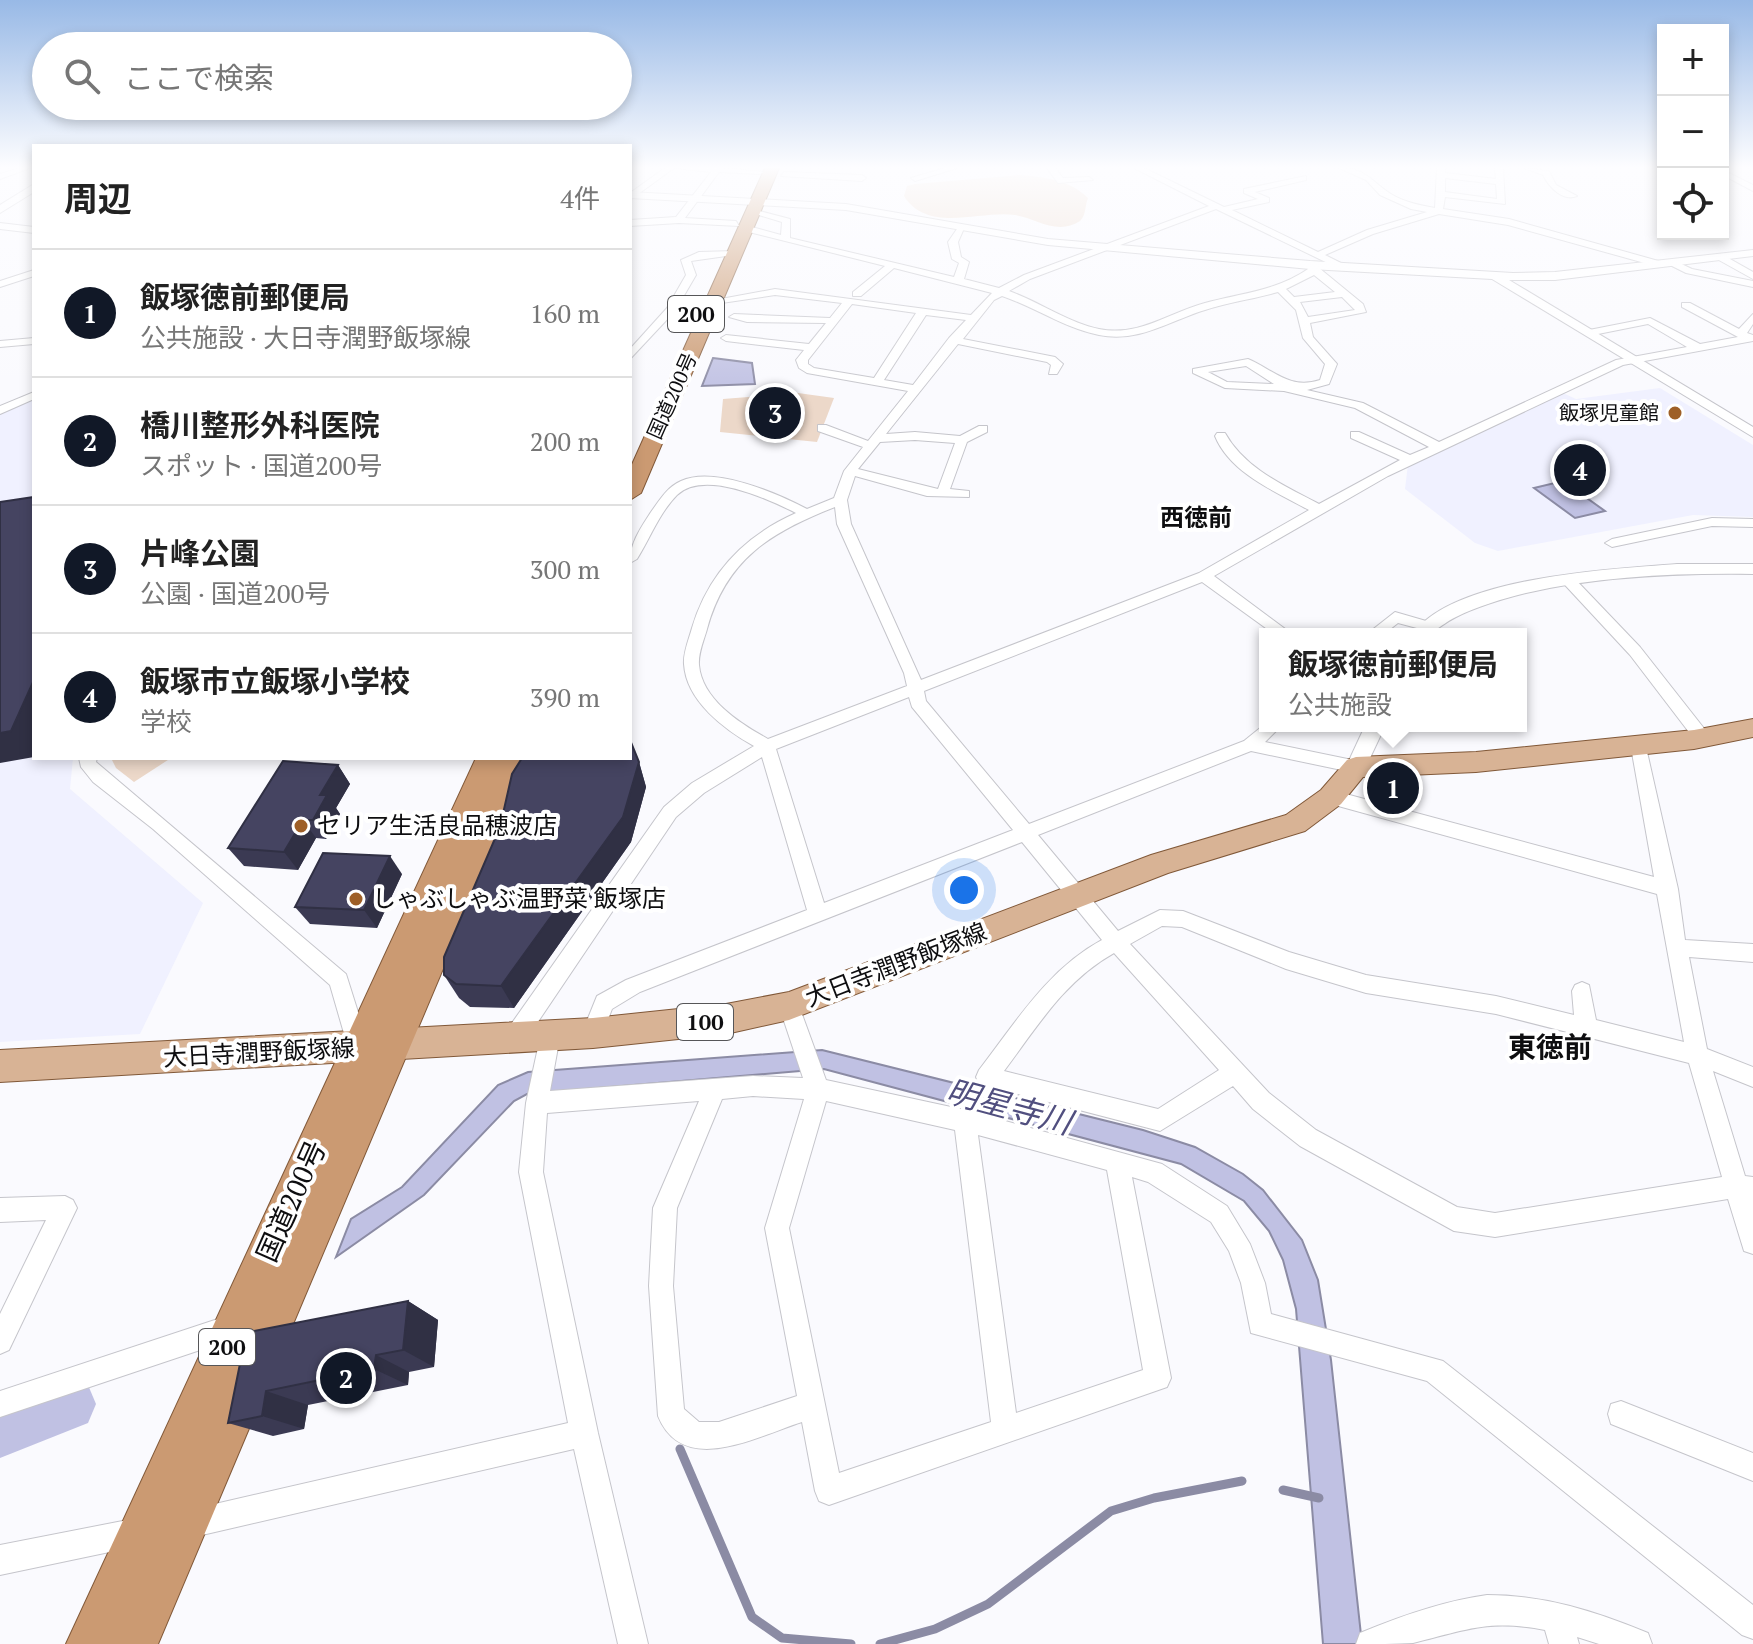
<!DOCTYPE html>
<html lang="ja">
<meta charset="utf-8">
<style>
body{margin:0;font-family:"PT Serif","Noto Sans JP",serif;background:#f2f2f2;color:#222}
.controls{position:absolute;right:24px;top:24px;display:grid;overflow:hidden;border-radius:0px;box-shadow:0 4px 12px #0003}
.controls button{width:72px;height:72px;display:grid;place-items:center;padding:0;border:0;border-bottom:2px solid #e0e0e0;background:#fff;color:#222;font:40px sans-serif}
.you{position:absolute;left:964px;top:890px;width:28px;height:28px;margin:-20px;border:6px solid #fff;border-radius:50%;background:#1a73e8;box-shadow:0 0 0 12px #1a73e833}
.badge{display:grid;place-items:center;width:52px;height:52px;border-radius:50%;background:#111827;color:#fff;font-size:26px;font-weight:700}
.pin{position:absolute;translate:-50% -50%;border:4px solid #fff;box-shadow:0 2px 8px #0006}
.popup{position:absolute;left:1259px;top:628px;width:268px;height:104px;box-sizing:border-box;display:grid;place-content:center;border-radius:0px;background:#fff;filter:drop-shadow(0 2px 6px #0005);font-size:26px;white-space:nowrap;color:#767676}
.popup b{font-size:30px;color:#222}
.popup::after{content:'';position:absolute;left:50%;top:100%;margin-left:-16px;border:16px solid transparent;border-top-color:#fff}
.list{margin:0;padding:0;list-style:none}
h2{display:flex;justify-content:space-between;align-items:center;height:104px;margin:0;padding:0 32px;font-size:34px}
h2 small{font-size:26px;font-weight:400;color:#767676}
.list li{display:grid;grid-template-columns:52px 1fr auto;gap:24px;align-items:center;box-sizing:border-box;height:128px;padding:0 32px;border-top:2px solid #e0e0e0}
.list b{display:block;font-size:30px;white-space:nowrap}
.list p{margin:0;font-size:26px;white-space:nowrap;color:#767676}
.list em{font-size:26px;font-style:normal;color:#767676}
.icon{flex:none;width:44px;height:44px;fill:none;stroke:currentColor;stroke-width:2;stroke-linecap:round;stroke-linejoin:round}
.map{position:relative;flex:none;width:1753px;height:1644px;overflow:hidden}
.search{position:absolute;background:#fff;box-shadow:0 4px 12px #0003;left:32px;top:32px;width:600px;height:88px;display:flex;align-items:center;gap:20px;box-sizing:border-box;padding:0 28px;border-radius:44px;color:#767676;font-size:30px}
.panel{position:absolute;background:#fff;box-shadow:0 4px 12px #0003;left:32px;top:144px;width:600px;height:616px;border-radius:0px}
.map>svg:first-child{display:block}
.built{fill:#f0f1ff}
.green{fill:#ecd8c9}
.water{fill:#c0c1e3;stroke:#8b8ba4;stroke-width:2}
.lines{fill:none;stroke-linecap:round;stroke-linejoin:round}
.stream{stroke:#8b8ba4;stroke-width:9}
.river{fill:#c0c1e3;fill-rule:evenodd}
.minor-casing{stroke:#c5c5cb;stroke-width:2}
.tertiary-casing{stroke:#c5c5cb;stroke-width:2}
.primary-casing{stroke:#805838;stroke-width:2}
.trunk-casing{stroke:#805838;stroke-width:2}
.minor{fill:#fff;fill-rule:evenodd}
.tertiary{fill:#fff;fill-rule:evenodd}
.primary{fill:#d8b395;fill-rule:evenodd}
.trunk{fill:#cb9a72;fill-rule:evenodd}
.wall{fill:#3b3a53}
.shaded-wall{fill:#303044}
.building{fill:#454461;stroke:#303044;stroke-width:2}
.poi-dot{fill:#9e5f27;stroke:#fff;stroke-width:3}
.labels{text-anchor:middle;stroke-width:8;stroke-linejoin:round;paint-order:stroke}
.far-street-label{font-size:20px;fill:#0e0e10;stroke:#fff}
.far-poi-label{font-size:20px;fill:#0e0e10;stroke:#fff;text-anchor:end}
.shield{fill:#fff;stroke:#565658;stroke-width:2}
.shield-label{font-size:22px;font-weight:bold;fill:#0e0e10}
.far-quarter-label{font-size:24px;font-weight:bold;fill:#0e0e10;stroke:#fff}
.poi-label{font-size:24px;fill:#0e0e10;stroke:#fff;text-anchor:start}
.street-label{font-size:24px;fill:#0e0e10;stroke:#fff}
.quarter-label{font-size:28px;font-weight:bold;fill:#0e0e10;stroke:#fff}
.near-street-label{font-size:28px;fill:#0e0e10;stroke:#fff}
.near-water-label{font-size:32px;font-style:italic;fill:#514f7f;stroke:#fff}
</style>
<div class="map">
<svg width="1753" height="1644" viewBox="0 0 1753 1644">
<rect width="100%" height="100%" fill="#fafafe"/>
<g class="built">
<path d="M1660 388 1753 445V517L1693 515 1498 551 1475 543 1405 489 1408 464 1563 393 1576 399Z"/>
<path d="M34 398V758H73L70 789 203 903 140 1034 0 1042V411Z"/>
</g>
<g class="green">
<path d="M1020 175C1044 177 1070 180 1088 198 1085 205 1086 216 1080 221 1057 236 1036 218 1015 215 980 210 928 234 904 196L907 186 915 184Z"/>
<path d="M798 393 834 398 817 442 720 432 723 399Z"/>
<path d="M111 758H171L134 782 116 768Z"/>
</g>
<g class="water">
<path d="M713 358 752 363 755 384 702 386Z"/>
<path d="M1563 481 1605 511 1575 518 1534 488Z"/>
<path d="M822 1050 1143 1130 1195 1147 1243 1174 1263 1190 1302 1240 1318 1280 1331 1360 1362 1644H1323L1296 1309 1283 1260 1269 1231 1244 1201 1181 1164 824 1069 527 1094 514 1101 424 1195 336 1257 351 1219 402 1187 498 1085 528 1072Z"/>
</g>
<g class="lines">
<g class="stream">
<path d="M680 1449 752 1617 782 1638 851 1644"/>
<path d="M1283 1490 1319 1498"/>
<path d="M880 1644 935 1629 988 1604 1111 1511 1154 1498 1242 1481"/>
</g>
<path class="river" d="M69 1377 88 1385 96 1404 88 1423 0 1458V1404Z"/>
<g class="minor-casing">
<g id="minor">
<path d="M19 168H30L0 179V174Z"/>
<path d="M665 168H674L630 200V193Z"/>
<path d="M675 168H723L764 172 760 174 719 172 685 218 736 221 739 226 679 223 630 226V220L676 217 711 172Z"/>
<path d="M945 168H957L915 181 911 178Z"/>
<path d="M1047 168H1055L1063 178 1089 177 1093 180 1058 183Z"/>
<path d="M1134 168H1144L1224 207 1258 199 1244 193V189L1306 176V180L1255 192 1269 198V202L1232 210 1318 252 1367 230 1427 212 1411 209 1380 195 1366 180 1339 168C1363 168 1368 177 1385 190 1399 201 1418 205 1435 208L1437 168H1445V173L1496 179 1495 168H1503L1505 204 1445 197 1443 209 1509 219 1662 262 1664 264 1659 267 1508 225 1439 214 1373 234 1325 255 1345 265V269L1342 270 1216 209 1030 279 1009 291C1040 302 1067 322 1099 329 1139 337 1168 313 1205 303 1241 293 1276 291 1308 269L1307 263H1313L1363 304 1366 312 1310 323 1313 337 1337 364 1329 384 1307 390 1363 403 1439 442 1616 360 1687 347 1648 324 1588 336 1583 333 1584 331 1650 318 1700 344 1738 337 1682 307V303H1690L1739 329 1753 314V324L1747 333 1753 335V341L1623 365 1388 476 1214 576 1292 634H1274L1202 582 924 691 926 701 1029 824 1244 741 1265 724V726H1281L1265 742 1362 762 1365 767 1356 773 1251 751 1038 835 1118 931 1160 910 1183 911 1289 952 1366 975 1496 996 1574 1015 1572 991 1575 985 1582 982 1589 985 1596 1020 1684 1042 1657 894 1331 804 1322 797 1331 790 1654 877 1631 747 1639 741 1645 743 1678 889 1685 940 1753 944V962L1689 957 1707 1049 1753 1067V1087L1713 1071 1745 1176 1753 1177V1254L1744 1251 1728 1199 1495 1237 1454 1231 1300 1146 1253 1109 1233 1086 1160 1131 979 1084 976 1077 979 1070C1016 1022 1048 969 1102 940L1022 842 640 992 612 1009 600 1040 593 1043 586 1040 582 1033 597 996 626 980 807 910 762 757 704 793 676 817 523 1044 515 1047 507 1044 504 1037 507 1030 664 807 692 783 754 746C725 730 686 701 684 664 683 653 689 639 692 628 708 574 744 536 796 513 768 499 704 469 677 495 660 512 650 538 637 559L630 563C630 543 640 529 651 512 659 501 667 487 681 481 714 466 777 493 807 509L834 498 844 471 863 447 818 431V425H826L868 441 908 391 807 373 799 368 796 360 804 350 726 341 721 338 726 335 809 344 826 323 747 322 729 317 734 314 830 318 842 303 775 295 715 304 710 301 775 289 971 315 992 293 894 268 861 296H853V292L885 266 745 231 748 226 781 235 782 222 752 213V209L790 219V238L954 277 959 263 952 259 948 242 959 226H965L958 242 961 257 969 262 964 279 999 288 1024 275 1209 206ZM1445 178 1496 184 1497 199 1445 192ZM1314 275 1335 292 1294 297 1286 289ZM1278 292 1296 310 1303 338 1325 364 1320 380C1289 390 1274 370 1248 359L1193 369V373L1225 388 1284 391 1355 408 1429 447 1410 455 1359 432H1351V438L1400 460 1319 504C1285 486 1245 469 1225 433H1217L1215 436C1230 473 1276 492 1309 510L1199 573 921 680 851 524 847 500 855 476 927 496 969 497V491L950 489 967 442 987 432V426H979L960 436 915 432 886 434 958 344 1047 362 1051 365 1049 374H1057L1063 364 1055 357 963 339 994 300 1002 296C1035 307 1064 328 1099 335 1139 343 1169 321 1205 310 1229 302 1254 299 1278 292ZM1342 297 1355 310 1308 317 1300 302ZM852 304 916 313 874 378 814 368 808 364V360ZM926 315 966 320 949 338 913 385 884 380ZM1246 366 1274 384 1227 382 1208 372ZM915 440 955 443 938 489 858 469 880 442ZM835 507 837 524 904 673 907 686 768 739C741 724 702 700 699 665 698 653 704 640 707 629 726 559 771 532 835 507ZM909 697 912 707 1013 830 824 903 776 749ZM1162 926 1182 927 1286 969 1366 993 1496 1014 1689 1063 1722 1177 1495 1213 1457 1207 1316 1130 1269 1093 1130 944ZM1114 953 1219 1070 1158 1109 1004 1071C1037 1027 1065 980 1114 953Z"/>
<path d="M1524 168 1549 171 1556 185 1577 196C1563 202 1549 187 1543 175Z"/>
<path d="M1723 170 1753 185V191L1723 175Z"/>
<path d="M784 172 862 175 866 178 862 181 781 176Z"/>
<path d="M0 223 34 227V233L0 229Z"/>
<path d="M699 252 735 251 740 254 691 261 696 275 675 311 630 359V349L667 308 686 275 681 260Z"/>
<path d="M1717 255H1723L1753 272V279L1717 259Z"/>
<path d="M1673 260 1692 269 1753 281V287L1686 273 1670 265V261Z"/>
<path d="M34 270V276L0 287V281Z"/>
<path d="M34 338V344L0 347V341Z"/>
<path d="M34 392V399L0 414V406Z"/>
<path d="M1712 518 1753 519V527L1712 526 1612 547 1605 543 1612 539Z"/>
<path d="M1570 578 1575 579 1640 647 1710 736 1712 740 1710 744H1698L1630 655 1565 585 1563 582Z"/>
<path d="M1395 612 1433 623 1436 626 1428 631 1398 623 1384 634H1367Z"/>
<path d="M79 758H97L96 762 346 974 369 1047 366 1054 358 1057 350 1054 330 985 153 829 93 782 81 767Z"/>
<path d="M789 997 796 999 799 1006 826 1080 965 1110 1162 1164 1227 1206 1250 1244 1265 1283 1271 1314 1443 1361 1753 1605V1639L1742 1635 1427 1381 1251 1333 1241 1283 1229 1251 1211 1222 1148 1182 1132 1177 1171 1378 1167 1387 829 1505 819 1501 815 1491 802 1422C758 1436 683 1478 658 1416L649 1286 653 1208 699 1101 547 1113 543 1172 598 1433 648 1644H618L574 1449 189 1538 179 1534 175 1524 179 1514 189 1510 568 1423 519 1172 526 1103 542 1029 549 1026 556 1029 560 1036 550 1091 753 1076 803 1078 779 1006 782 999ZM753 1096 804 1099 765 1228 797 1396 719 1422H699L684 1409 673 1286 677 1208 722 1099ZM826 1101 955 1130 991 1422 839 1473 789 1228ZM978 1135 1107 1170 1143 1370 1016 1413Z"/>
<path d="M65 1196 73 1200 77 1208 9 1350 0 1354V1314L46 1220 0 1222V1198Z"/>
<path d="M233 1314 242 1318 246 1327 242 1336 0 1417V1391Z"/>
<path d="M1621 1401 1753 1453V1481L1611 1424 1608 1414 1611 1404Z"/>
<path d="M138 1518 148 1522 152 1532 148 1542 138 1546 0 1575V1545Z"/>
<path d="M1487 1595C1544 1595 1595 1611 1648 1633L1652 1644H1599L1577 1637 1579 1644H1549L1545 1630C1488 1619 1466 1630 1413 1643 1396 1644 1374 1644 1356 1644L1360 1633C1401 1616 1443 1601 1487 1595Z"/>
</g>
</g>
<g class="tertiary-casing">
<g id="tertiary">
<path d="M34 184V192L0 213V205Z"/>
<path d="M630 192 846 204 1048 239 1310 261 1513 273 1555 272 1753 250V256L1555 280H1509L1753 427V437L1492 279 1310 269 1048 245 846 210 630 198Z"/>
<path d="M1677 564H1753V574C1678 573 1600 576 1526 593 1502 599 1478 606 1456 617 1436 627 1438 634 1413 634 1453 577 1611 569 1677 564Z"/>
<path d="M1365 726H1385L1363 773 1356 775 1346 767Z"/>
</g>
</g>
<g class="primary-casing">
<path id="primary" d="M1753 719V737L1694 749 1476 772 1363 777 1341 804 1305 831 1168 873 789 1020 726 1034 593 1048 0 1082V1050L593 1018 726 1004 789 992 1151 855 1286 815 1321 790 1347 760 1356 757 1476 752 1694 730Z"/>
</g>
<g class="trunk-casing">
<g id="trunk">
<path d="M765 168H779L641 493 630 500V469Z"/>
<path d="M476 758H532L158 1644H66Z"/>
</g>
</g>
<use href="#minor" class="minor"/>
<use href="#tertiary" class="tertiary"/>
<use href="#primary" class="primary"/>
<use href="#trunk" class="trunk"/>
</g>
<g class="wall">
<path d="M639 762 646 787 631 842 514 1008 470 1007 459 998 444 975Z"/>
<path d="M338 765 350 784 336 808 340 814 326 839 316 838 298 870 244 866 228 848Z"/>
<path d="M402 874 377 928 310 924 295 907Z"/>
<path d="M408 1301 438 1320 434 1367 409 1372 408 1385 308 1405 304 1429 273 1436 228 1423 250 1348Z"/>
</g>
<g class="shaded-wall">
<path d="M34 680V757L0 763V733Z"/>
<path d="M639 762 646 787 631 842 514 1008 501 986Z"/>
<path d="M338 765 350 784 336 808 340 814 326 839 313 820 320 795Z"/>
<path d="M303 820 316 838 298 870 284 852Z"/>
<path d="M390 856 402 874 377 928 364 910Z"/>
<path d="M408 1301 438 1320 434 1367 403 1350Z"/>
<path d="M376 1355 409 1372 408 1385 374 1369Z"/>
<path d="M266 1391 308 1405 304 1429 262 1416Z"/>
</g>
<g class="building">
<path d="M34 497V680L11 731 0 733V502Z"/>
<path d="M630 740 639 762 623 817 501 986 456 984 444 975V957L500 827 512 774 522 758H630Z"/>
<path d="M283 761 338 765 320 795H327L313 820H303L284 852 228 848Z"/>
<path d="M323 853 390 856 364 910 295 907Z"/>
<path d="M408 1301 403 1350 376 1355 374 1369 266 1391 262 1416 228 1423 243 1349 250 1348 254 1331Z"/>
</g>
<linearGradient id="sky" x2="0" y2="1"><stop stop-color="#98b9e6"/><stop offset="0.42" stop-color="#fdfdff"/><stop offset="1" stop-color="#fdfdff" stop-opacity="0"/></linearGradient>
<rect width="1753" height="398" fill="url(#sky)"/>
<g class="poi-dot">
<circle cx="1675" cy="413" r="8"/>
<circle cx="301" cy="826" r="8"/>
<circle cx="356" cy="899" r="8"/>
</g>
<g class="labels">
<g class="far-street-label">
<text transform="translate(672 396) rotate(-66)" y="7">国道200号</text>
</g>
<g class="far-poi-label">
<text x="1659" y="420">飯塚児童館</text>
</g>
<g class="shield">
<rect x="668" y="296" width="56" height="36" rx="6"/>
<rect x="677" y="1004" width="56" height="36" rx="6"/>
<rect x="199" y="1329" width="56" height="36" rx="6"/>
</g>
<g class="shield-label">
<text x="696" y="322">200</text>
<text x="705" y="1030">100</text>
<text x="227" y="1355">200</text>
</g>
<g class="far-quarter-label">
<text x="1196" y="526">西徳前</text>
</g>
<g class="poi-label">
<text x="317" y="834">セリア生活良品穂波店</text>
<text x="372" y="907">しゃぶしゃぶ温野菜 飯塚店</text>
</g>
<g class="street-label">
<text transform="translate(896 965) rotate(-21)" y="8">大日寺潤野飯塚線</text>
<text transform="translate(259 1053) rotate(-3)" y="8">大日寺潤野飯塚線</text>
</g>
<g class="quarter-label">
<text x="1550" y="1057">東徳前</text>
</g>
<g class="near-street-label">
<text transform="translate(291 1201) rotate(-66)" y="10">国道200号</text>
</g>
<g class="near-water-label">
<text transform="translate(1009 1107) rotate(15)" y="11">明星寺川</text>
</g>
</g>
</svg>
<div class="controls">
<button>+</button>
<button>−</button>
<button><svg class="icon" aria-label="locate" viewBox="0 0 24 24"><circle cx="12" cy="12" r="6"/><path d="M12 2v4M12 18v4M2 12h4M18 12h4"/></svg></button>
</div>
<div class="you"></div>
<div class="pin badge" style="left:1393px;top:788px">1</div>
<div class="popup"><b>飯塚徳前郵便局</b>公共施設</div>
<div class="pin badge" style="left:346px;top:1378px">2</div>
<div class="pin badge" style="left:775px;top:413px">3</div>
<div class="pin badge" style="left:1580px;top:470px">4</div>
<div class="search"><svg class="icon" aria-label="search" viewBox="0 0 24 24"><circle cx="10" cy="10" r="6"/><path d="M15 15l6 6"/></svg>ここで検索</div>
<section class="panel">
<h2>周辺<small>4件</small></h2>
<ul class="list">
<li><span class="badge">1</span><div><b>飯塚徳前郵便局</b><p>公共施設 · 大日寺潤野飯塚線</p></div><em>160 m</em></li>
<li><span class="badge">2</span><div><b>橋川整形外科医院</b><p>スポット · 国道200号</p></div><em>200 m</em></li>
<li><span class="badge">3</span><div><b>片峰公園</b><p>公園 · 国道200号</p></div><em>300 m</em></li>
<li><span class="badge">4</span><div><b>飯塚市立飯塚小学校</b><p>学校</p></div><em>390 m</em></li>
</ul>
</section>
</div>
